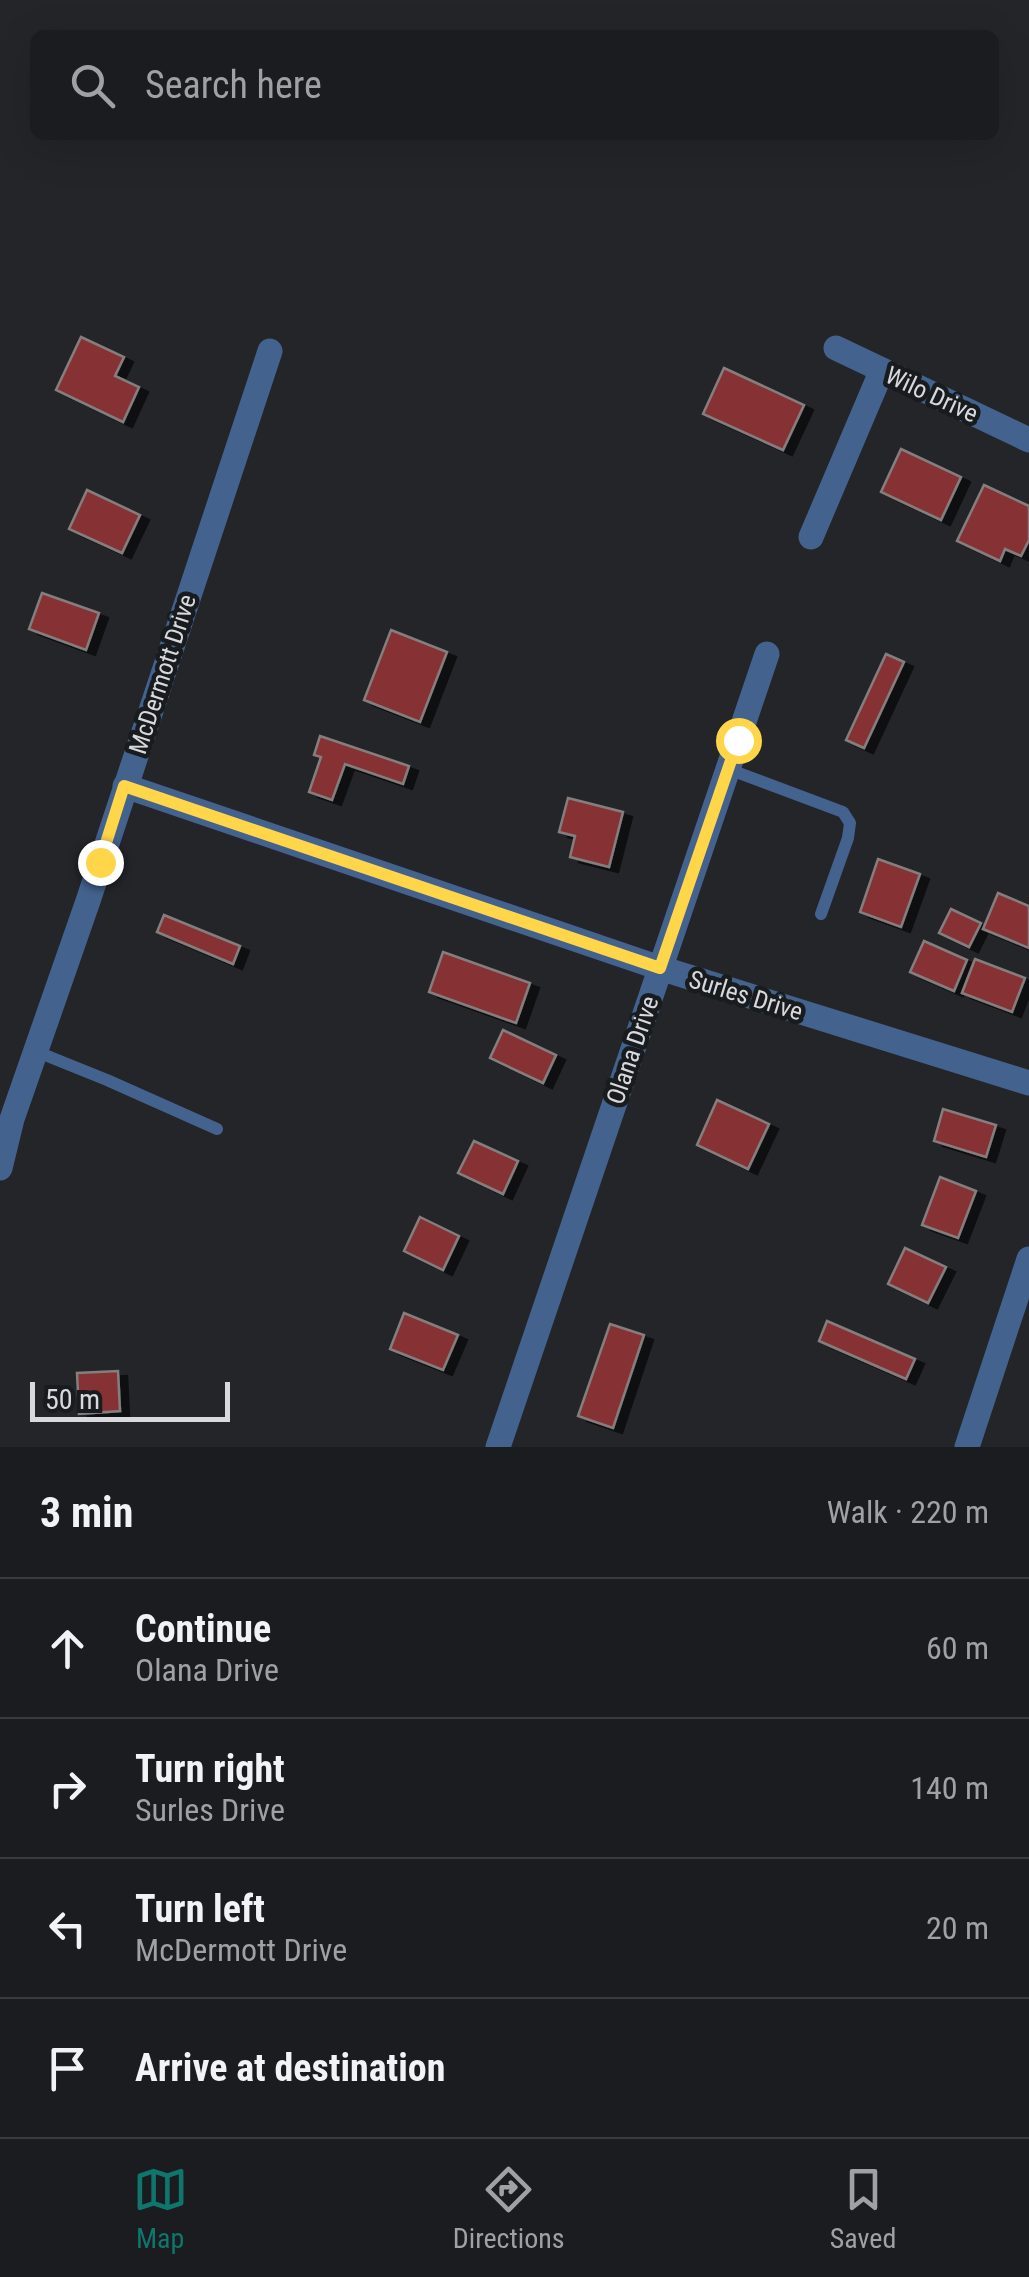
<!DOCTYPE html>
<meta charset="utf-8">
<style>
body{margin:0;font-family:"Roboto Condensed",sans-serif;background:#232528;color:#f1f3f6}
.scale{position:absolute;left:30px;bottom:25px;width:200px;box-sizing:border-box;padding-left:10px;border:5px solid #d8d9dc;border-top:0;font-size:28px;line-height:35px;white-space:nowrap;color:#d8d9dc;-webkit-text-stroke:8px #191c1f;paint-order:stroke}
.stop{position:absolute;width:30px;height:30px;margin:-22px;border:8px solid #ffd54a;border-radius:50%;background:#fff}
.stop.end{background:#ffd54a;border-color:#fff;box-shadow:0 2px 10px #0008}
.list{margin:0;padding:0;list-style:none}
h2{display:flex;justify-content:space-between;align-items:center;height:130px;margin:0;padding:0 40px;font-size:42px}
h2 small{font-size:32px;font-weight:400;color:#9fa1a4}
.list li{display:grid;grid-template-columns:65px 1fr auto;gap:30px;align-items:center;box-sizing:border-box;height:140px;padding:0 40px;border-top:2px solid #383a3d}
.list b{display:block;font-size:38px;white-space:nowrap}
.list p{margin:0;font-size:32px;white-space:nowrap;color:#9fa1a4}
.list em{font-size:32px;font-style:normal;color:#9fa1a4}
.icon{flex:none;width:55px;height:55px;fill:none;stroke:currentColor;stroke-width:2;stroke-linecap:round;stroke-linejoin:round}
.map{position:relative;flex:none;width:1029px;height:1447px;overflow:hidden}
.search{position:absolute;background:#1a1c1f;box-shadow:0 10px 40px #0002;left:30px;right:30px;top:30px;height:110px;display:flex;align-items:center;gap:25px;box-sizing:border-box;padding:0 35px;border-radius:15px;color:#9fa1a4;font-size:38px}
.sheet{height:690px;background:#1a1c1f}
nav{display:flex;justify-content:space-around;align-items:center;box-sizing:border-box;height:140px;border-top:2px solid #383a3d;background:#1a1c1f;font-size:28px;color:#9fa1a4}
nav a{display:grid;justify-items:center;gap:5px}
nav .on{color:#0f766e}
.map>svg:first-child{display:block}
.building{fill:#863136;stroke:#847e7e;stroke-width:2.5;filter:url(#shadow)}
.lines{fill:none;stroke-linecap:round;stroke-linejoin:round}
.lane{stroke:#43628e;stroke-width:12}
.street{stroke:#43628e;stroke-width:25}
.route{stroke:#ffd54a;stroke-width:12}
.labels{text-anchor:middle;stroke-width:9;stroke-linejoin:round;paint-order:stroke}
.street-label{font-size:25px;fill:#d8d9dc;stroke:#191c1f}
</style>
<div class="map">
<svg width="1029" height="1447" viewBox="0 0 1029 1447">
<defs>
<filter id="shadow"><feDropShadow dx="9" dy="5" stdDeviation="0" flood-color="#0009"/></filter>
</defs>
<rect width="100%" height="100%" fill="#232529"/>
<g class="building">
<path d="M81 337 124 357 115 376 139 387 123 422 56 390Z"/>
<path d="M724 368 804 405 783 450 703 414Z"/>
<path d="M901 449 961 477 941 520 881 492Z"/>
<path d="M984 485 1029 506V540L1021 556 1005 549 1000 561 957 541Z"/>
<path d="M87 490 140 515 122 553 69 529Z"/>
<path d="M42 593 99 613 86 650 29 629Z"/>
<path d="M391 630 447 652 420 722 364 700Z"/>
<path d="M886 654 904 662 864 748 846 740Z"/>
<path d="M320 736 409 766 403 784 345 764 332 800 309 792 321 757 314 755Z"/>
<path d="M568 798 623 812 609 867 570 857 575 836 559 832Z"/>
<path d="M878 859 920 874 901 927 860 912Z"/>
<path d="M998 893 1029 906V948L983 929Z"/>
<path d="M951 909 981 923 969 947 939 933Z"/>
<path d="M164 915 240 946 233 964 157 932Z"/>
<path d="M924 941 967 960 954 991 910 972Z"/>
<path d="M443 952 530 983 516 1023 429 992Z"/>
<path d="M975 959 1025 978 1012 1012 962 993Z"/>
<path d="M503 1030 556 1055 543 1083 490 1058Z"/>
<path d="M717 1100 769 1124 748 1169 697 1145Z"/>
<path d="M943 1109 996 1125 986 1157 934 1141Z"/>
<path d="M474 1141 518 1161 503 1194 458 1173Z"/>
<path d="M940 1177 976 1191 958 1238 922 1225Z"/>
<path d="M420 1217 459 1236 443 1270 404 1251Z"/>
<path d="M905 1248 946 1267 928 1303 888 1284Z"/>
<path d="M404 1313 458 1335 443 1370 390 1349Z"/>
<path d="M827 1321 915 1359 906 1379 819 1341Z"/>
<path d="M610 1324 644 1335 613 1428 578 1416Z"/>
<path d="M118 1371 120 1411 79 1414 77 1373Z"/>
</g>
<g class="lines">
<g class="lane">
<path d="M728 769 843 812 850 823 848 838 821 914"/>
<path d="M35 1051 107 1080 217 1129"/>
</g>
<g class="street">
<path d="M836 348 1029 440"/>
<path d="M811 537 882 370"/>
<path d="M125 786 660 968 1029 1083"/>
<path d="M0 1168 12 1119 88 901 270 351"/>
<path d="M498 1447 767 654"/>
<path d="M967 1447 1029 1259"/>
</g>
</g>
<g class="lines">
<path class="route" d="M100 862 124 786 660 968 738 740"/>
</g>
<g class="labels">
<g class="street-label">
<text transform="translate(932 394) rotate(25)" y="9">Wilo Drive</text>
<text transform="translate(162 674) rotate(-72)" y="9">McDermott Drive</text>
<text transform="translate(746 995) rotate(17)" y="9">Surles Drive</text>
<text transform="translate(632 1050) rotate(-71)" y="9">Olana Drive</text>
</g>
</g>
</svg>
<div class="scale">50 m</div>
<div class="stop" style="left:738px;top:740px"></div>
<div class="stop end" style="left:100px;top:862px"></div>
<div class="search"><svg class="icon" aria-label="search" viewBox="0 0 24 24"><circle cx="10" cy="10" r="6"/><path d="M15 15l6 6"/></svg>Search here</div>
</div>
<section class="sheet">
<h2>3 min<small>Walk · 220 m</small></h2>
<ul class="list">
<li><svg class="icon" aria-label="ahead" viewBox="0 0 24 24"><path d="M12 20V5M6 11l6-6 6 6"/></svg><div><b>Continue</b><p>Olana Drive</p></div><em>60 m</em></li>
<li><svg class="icon" aria-label="right" viewBox="0 0 24 24"><path d="M7 20v-9h11M14 6l5 5-5 5"/></svg><div><b>Turn right</b><p>Surles Drive</p></div><em>140 m</em></li>
<li><svg class="icon" aria-label="left" viewBox="0 0 24 24"><path d="M17 20v-9H6M10 6l-5 5 5 5"/></svg><div><b>Turn left</b><p>McDermott Drive</p></div><em>20 m</em></li>
<li><svg class="icon" aria-label="arrive" viewBox="0 0 24 24"><path d="M6 21V4h12l-3 4 3 4H6"/></svg><div><b>Arrive at destination</b></div></li>
</ul>
</section>
<nav>
<a class="on"><svg class="icon" aria-label="map" viewBox="0 0 24 24"><path d="M3 6l6-2 6 2 6-2v14l-6 2-6-2-6 2zM9 4v14M15 6v14"/></svg>Map</a>
<a><svg class="icon" aria-label="directions" viewBox="0 0 24 24"><path d="M12 3l9 9-9 9-9-9zM9 14v-3h6M13 9l2 2-2 2"/></svg>Directions</a>
<a><svg class="icon" aria-label="saved" viewBox="0 0 24 24"><path d="M7 4h10v16l-5-4-5 4z"/></svg>Saved</a>
</nav>
